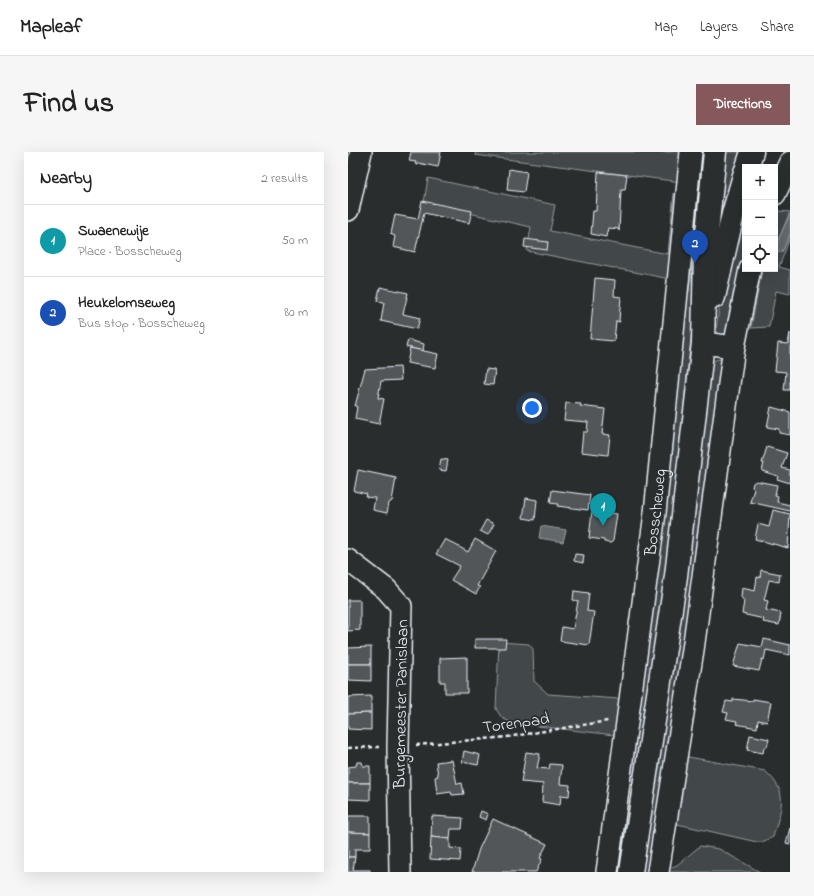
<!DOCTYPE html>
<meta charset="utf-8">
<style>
body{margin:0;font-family:"Indie Flower",sans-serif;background:#f6f6f6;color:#222}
.controls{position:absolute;right:12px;top:12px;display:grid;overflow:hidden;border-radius:0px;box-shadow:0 4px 16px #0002}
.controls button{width:36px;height:36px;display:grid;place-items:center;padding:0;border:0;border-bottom:1px solid #e0e0e0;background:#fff;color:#222;font:20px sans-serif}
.you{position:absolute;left:184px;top:256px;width:14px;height:14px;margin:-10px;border:3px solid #fff;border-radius:50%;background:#1a73e8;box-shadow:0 0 0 6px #1a73e833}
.badge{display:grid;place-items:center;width:26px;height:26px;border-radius:50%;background:#85585c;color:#fff;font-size:13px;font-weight:700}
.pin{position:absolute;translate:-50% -33px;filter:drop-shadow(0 1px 2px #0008)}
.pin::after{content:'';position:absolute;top:21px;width:14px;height:12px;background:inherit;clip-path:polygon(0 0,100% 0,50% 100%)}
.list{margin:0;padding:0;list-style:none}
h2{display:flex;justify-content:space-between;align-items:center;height:52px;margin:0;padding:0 16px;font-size:17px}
h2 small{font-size:13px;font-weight:400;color:#767676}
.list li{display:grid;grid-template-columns:26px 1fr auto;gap:12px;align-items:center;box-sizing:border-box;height:72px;padding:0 16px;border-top:1px solid #e0e0e0}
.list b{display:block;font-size:15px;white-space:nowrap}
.list p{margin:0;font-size:13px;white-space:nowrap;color:#767676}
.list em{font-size:13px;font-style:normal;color:#767676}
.icon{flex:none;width:22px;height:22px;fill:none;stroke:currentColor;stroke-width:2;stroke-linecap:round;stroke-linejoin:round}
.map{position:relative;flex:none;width:442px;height:720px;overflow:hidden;border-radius:0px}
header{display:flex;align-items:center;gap:24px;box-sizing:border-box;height:56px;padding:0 20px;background:#fff;border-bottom:1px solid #e0e0e0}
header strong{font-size:19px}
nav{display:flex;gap:22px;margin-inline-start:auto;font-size:14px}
.intro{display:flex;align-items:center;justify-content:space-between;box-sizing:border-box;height:96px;padding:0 24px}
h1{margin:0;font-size:28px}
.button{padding:10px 18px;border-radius:0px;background:#85585c;color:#fff;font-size:14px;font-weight:700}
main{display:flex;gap:24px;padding:0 24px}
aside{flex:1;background:#fff;border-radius:0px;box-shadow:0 4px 16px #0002}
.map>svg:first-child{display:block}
.green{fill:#424648;stroke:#959ca0}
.water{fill:#63686b;stroke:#989fa3}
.building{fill:#535759;stroke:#e8f1f8}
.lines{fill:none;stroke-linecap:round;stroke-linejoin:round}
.street-casing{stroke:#e8f1f8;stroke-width:24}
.secondary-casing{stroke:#e8f1f8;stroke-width:25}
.path{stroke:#e8f1f8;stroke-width:2.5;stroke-dasharray:4 3;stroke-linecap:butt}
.street{stroke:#2a2d2e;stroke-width:21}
.secondary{stroke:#2a2d2e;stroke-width:22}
.labels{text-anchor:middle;stroke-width:3.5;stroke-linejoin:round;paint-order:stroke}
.street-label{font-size:17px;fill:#e8f1f8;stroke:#2a2d2e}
</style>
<header>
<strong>Mapleaf</strong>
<nav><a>Map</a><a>Layers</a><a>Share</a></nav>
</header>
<div class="intro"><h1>Find us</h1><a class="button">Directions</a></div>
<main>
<aside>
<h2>Nearby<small>2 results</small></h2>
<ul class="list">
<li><span class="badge" style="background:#0f9aa8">1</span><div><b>Swaenewije</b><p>Place · Bosscheweg</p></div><em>50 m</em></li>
<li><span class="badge" style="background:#1a4fb4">2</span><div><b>Heukelomseweg</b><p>Bus stop · Bosscheweg</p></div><em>80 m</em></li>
</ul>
</aside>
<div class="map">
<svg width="442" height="720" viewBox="0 0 442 720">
<rect width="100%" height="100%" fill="#2a2d2e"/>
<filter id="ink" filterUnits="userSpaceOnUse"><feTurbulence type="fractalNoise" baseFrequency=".025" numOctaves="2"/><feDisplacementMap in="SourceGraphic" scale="8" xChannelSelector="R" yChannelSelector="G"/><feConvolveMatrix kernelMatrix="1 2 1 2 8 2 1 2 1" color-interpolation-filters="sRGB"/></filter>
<g filter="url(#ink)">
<g class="green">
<path d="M128 0H336L333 30 127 3Z"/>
<path d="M349 0H361L351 57 343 56Z"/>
<path d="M373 0H395L374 66H369Z"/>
<path d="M80 26 207 53 202 79 320 102 326 41 329 42 322 127 179 99 183 75 76 51Z"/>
<path d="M431 59 442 60 427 96 429 100H434L442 82V86L431 115 442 118V142L428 139 421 175 403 176 414 117H427V69Z"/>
<path d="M397 64V110L381 184H371L368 177 372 151 388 82Z"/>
<path d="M338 115H343L346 157 316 438 274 720H265L335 140H341L342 127 337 126Z"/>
<path d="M369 207 376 208 304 720H294L363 211Z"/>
<path d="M151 490 181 492 185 497 186 529 200 542 271 547 272 566 266 583 164 571 154 566 148 557Z"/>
<path d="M335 604 417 619C442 641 433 656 425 685L414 690H409L325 671Z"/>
<path d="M352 694 371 697 412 720H317L318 712 324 715 329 713Z"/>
</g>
<g class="water">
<path d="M442 62V82L435 98 430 101 427 95Z"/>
<path d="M193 374 218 378 215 390 191 386Z"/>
</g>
<g class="building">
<path d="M63 0H93L90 15 70 11V13L67 12 68 10 61 9Z"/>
<path d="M161 17 179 20 176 40 159 38Z"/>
<path d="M250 20 279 23 277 38H273L271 79V77L260 76 258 85 243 82 245 59H248Z"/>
<path d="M74 49 124 59 121 71 76 61 67 100 45 95 47 84 42 82H43L47 63 70 67Z"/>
<path d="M177 87 200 90 199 98 176 95Z"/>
<path d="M247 126 267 128 266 144 273 145 271 168 272 170 268 169 266 189 242 187Z"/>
<path d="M32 135 60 141 55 162 72 166 69 177 33 169 36 150 29 149Z"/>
<path d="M442 181V238H436L438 220 427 219 430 191 440 192Z"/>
<path d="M60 188 76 192 75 199 58 195Z"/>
<path d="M62 196 90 202 87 216 59 211Z"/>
<path d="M52 215 53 228 33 229 30 246 36 247 31 272 7 267 9 255 7 254 17 217Z"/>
<path d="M138 217 147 218 145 233 136 232Z"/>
<path d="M218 251 233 252 232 254 257 257 254 282 262 283 260 303 233 300 235 280H239L240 270 216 268Z"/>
<path d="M423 255 442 260V283L431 281V277L419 275Z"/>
<path d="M419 295 439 301 434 316 442 318V331L429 327 430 324 414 319 416 311H414Z"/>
<path d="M93 307 100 308 98 319 91 318Z"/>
<path d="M10 318 48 326 44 349 41 351 39 361 25 358 27 346 18 345 19 342 6 339Z"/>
<path d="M408 329 429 333 427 343 430 344 429 350 442 353V359L402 350 406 337 404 335 405 331Z"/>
<path d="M204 338 242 343 240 358 209 354 210 352 202 351Z"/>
<path d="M178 346 189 348 187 368 175 366Z"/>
<path d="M425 358 442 362 440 396 407 387 410 372 421 375Z"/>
<path d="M244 359 269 362 265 389 263 391 256 390V388L241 386Z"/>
<path d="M138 368 146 372 140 383 132 379Z"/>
<path d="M97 387 120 400 127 387 148 399 129 434 132 435 128 442 103 428 112 414 88 402Z"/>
<path d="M227 402 236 403 235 411 226 409Z"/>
<path d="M413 418 432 422 431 430 421 428 416 448 420 449 418 458 433 461 431 473 415 470 416 467 394 462 396 449 393 445 394 436 407 439 409 425 412 426Z"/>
<path d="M226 439 241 441 239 459 246 460 241 493 212 489 214 475 225 477 230 449 225 448Z"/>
<path d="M0 448H12V478L0 479Z"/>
<path d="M127 487H158L157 496H127Z"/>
<path d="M416 487 442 493V503L418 498 416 508 414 507 411 519 385 514 392 491 414 495Z"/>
<path d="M23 495V512H0V496Z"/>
<path d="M119 505V541H97V530H92V506Z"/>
<path d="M0 512H23V529L0 528Z"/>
<path d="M23 544V561L0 562V545Z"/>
<path d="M385 547 405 549V547L423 550 419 570 410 568 409 576 388 572 389 569 378 567 380 561 375 560 378 549 385 550Z"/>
<path d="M23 561V578L0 577V562Z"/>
<path d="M402 583 421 587 419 595H416L415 601 399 598Z"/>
<path d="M116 599 132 603 130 613 114 610Z"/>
<path d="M178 600 192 602 189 616 201 617 202 612 214 613 212 632 222 633 221 644 213 643 212 653 194 650 195 632 173 630Z"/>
<path d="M104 608 109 632 114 631 116 642 104 643 103 640 89 642 87 625 90 624 88 610Z"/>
<path d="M9 610H14L15 614H22V631H0V615L8 614Z"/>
<path d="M0 631H22V648L0 647Z"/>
<path d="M133 659 140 662 138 668 131 665Z"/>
<path d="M0 664H22V681L0 680Z"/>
<path d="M84 664 115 666 114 677H103L102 687 83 685Z"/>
<path d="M145 667 199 692 192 706 194 707 188 720H124L131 697Z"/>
<path d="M442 676V692L438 691Z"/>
<path d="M0 680 22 681V697H7V705H0Z"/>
<path d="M83 685 102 687V696L113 697 112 709 82 707Z"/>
<path d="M0 705H7L5 718H22V720H0Z"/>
</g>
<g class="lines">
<g class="street-casing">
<g id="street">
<path d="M427 42 442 10"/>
<path d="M0 58 13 0"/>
<path d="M355 191 386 195"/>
<path d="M0 408 38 437 53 454 50 595 52 720"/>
<path id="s1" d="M259 720 307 361 343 0"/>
<path d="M310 720 345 498 386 195 402 117"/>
</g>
</g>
<g class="secondary-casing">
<g id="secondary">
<path d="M399 15 404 0"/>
<path d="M366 145 385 62 397 20"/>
<path d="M283 720 328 424 337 346 355 191 357 101 367 0"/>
</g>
</g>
<g class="path">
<path d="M68 593 159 585 260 569"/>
<path d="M0 596 31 595"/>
</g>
<use href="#street" class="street"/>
<use href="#secondary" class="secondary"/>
</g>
</g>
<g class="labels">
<g class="street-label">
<text dy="6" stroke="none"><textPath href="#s1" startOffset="363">Bosscheweg</textPath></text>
<text transform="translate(52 552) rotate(-89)" y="6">Burgemeester Panislaan</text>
<text transform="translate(168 570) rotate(-8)" y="6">Torenpad</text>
</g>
</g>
</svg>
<div class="controls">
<button>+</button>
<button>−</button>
<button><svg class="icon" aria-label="locate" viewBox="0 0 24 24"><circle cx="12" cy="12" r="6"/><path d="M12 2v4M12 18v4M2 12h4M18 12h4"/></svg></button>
</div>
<div class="you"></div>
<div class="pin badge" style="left:255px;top:374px;background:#0f9aa8">1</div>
<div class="pin badge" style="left:347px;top:111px;background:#1a4fb4">2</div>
</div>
</main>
